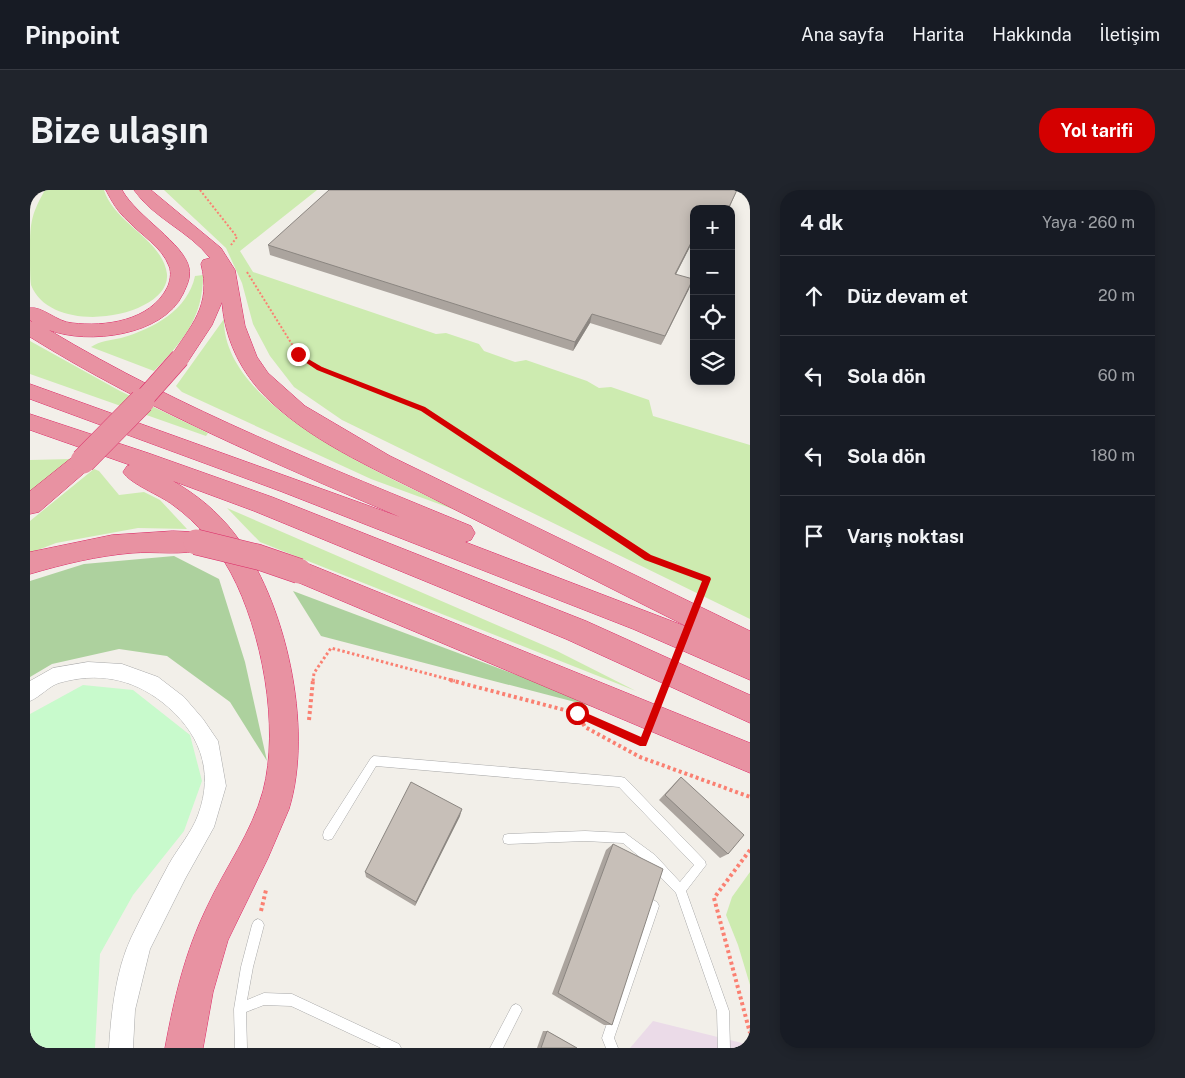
<!DOCTYPE html>
<html lang="tr">
<meta charset="utf-8">
<style>
body{margin:0;font-family:"Public Sans",sans-serif;background:#20242c;color:#f1f3f6}
.controls{position:absolute;right:15px;top:15px;display:grid;overflow:hidden;border-radius:10px;box-shadow:0 2px 12px #0003}
.controls button{width:45px;height:45px;display:grid;place-items:center;padding:0;border:0;border-bottom:1px solid #363941;background:#171b24;color:#f1f3f6;font:25px sans-serif}
.stop{position:absolute;width:15px;height:15px;margin:-11px;border:4px solid #d40000;border-radius:50%;background:#fff}
.stop.end{background:#d40000;border-color:#fff;box-shadow:0 1px 5px #0008}
.list{margin:0;padding:0;list-style:none}
h2{display:flex;justify-content:space-between;align-items:center;height:65px;margin:0;padding:0 20px;font-size:21px}
h2 small{font-size:16px;font-weight:400;color:#9ea1a6}
.list li{display:grid;grid-template-columns:32px 1fr auto;gap:15px;align-items:center;box-sizing:border-box;height:80px;padding:0 20px;border-top:1px solid #363941}
.list b{display:block;font-size:19px;white-space:nowrap}
.list em{font-size:16px;font-style:normal;color:#9ea1a6}
.icon{flex:none;width:28px;height:28px;fill:none;stroke:currentColor;stroke-width:2;stroke-linecap:round;stroke-linejoin:round}
.map{position:relative;flex:none;width:720px;height:858px;overflow:hidden;border-radius:20px}
header{display:flex;align-items:center;gap:30px;box-sizing:border-box;height:70px;padding:0 25px;background:#171b24;border-bottom:1px solid #363941}
header strong{font-size:24px}
nav{display:flex;gap:28px;margin-inline-start:auto;font-size:18px}
.intro{display:flex;align-items:center;justify-content:space-between;box-sizing:border-box;height:120px;padding:0 30px}
h1{margin:0;font-size:35px}
.button{padding:12px 22px;border-radius:20px;background:#d40000;color:#fff;font-size:18px;font-weight:700}
main{display:flex;gap:30px;padding:0 30px}
aside{flex:1;background:#171b24;border-radius:20px;box-shadow:0 2px 12px #0003}
.map>svg:first-child{display:block}
.industrial{fill:#ebdbe8}
.grass{fill:#cdebb0}
.forest{fill:#add19e}
.park{fill:#c8facc}
.lines{fill:none;stroke-linecap:round;stroke-linejoin:round}
.service-casing{stroke:#a9a9a9;stroke-width:1}
.minor-casing{stroke:#a9a9a9;stroke-width:1}
.motorway-casing{stroke:#dc2a67;stroke-width:1}
.path-far2{stroke:#fa8072;stroke-width:2;stroke-dasharray:2 2;stroke-linecap:butt}
.path-far1{stroke:#fa8072;stroke-width:3;stroke-dasharray:2.5 2.5;stroke-linecap:butt}
.path{stroke:#fa8072;stroke-width:4;stroke-dasharray:3 3;stroke-linecap:butt}
.service{fill:#fff;fill-rule:evenodd}
.minor{fill:#fff;fill-rule:evenodd}
.motorway{fill:#e892a2;fill-rule:evenodd}
.motorway-bridge-far1-casing{stroke:#dc2a67;stroke-width:20;stroke-linecap:butt}
.motorway-bridge-casing{stroke:#dc2a67;stroke-width:26;stroke-linecap:butt}
.path-bridge-far1{stroke:#fa8072;stroke-width:3;stroke-dasharray:2.5 2.5;stroke-linecap:butt}
.path-bridge{stroke:#fa8072;stroke-width:4;stroke-dasharray:3 3;stroke-linecap:butt}
.motorway-bridge-far1{stroke:#e892a2;stroke-width:19}
.motorway-bridge{stroke:#e892a2;stroke-width:25}
.wall{fill:#aba49e}
.shaded-wall{fill:#8b8681}
.building{fill:#c7bfb8;stroke:#8b8681}
.route{fill:#d40000}
</style>
<header>
<strong>Pinpoint</strong>
<nav><a>Ana sayfa</a><a>Harita</a><a>Hakkında</a><a>İletişim</a></nav>
</header>
<div class="intro"><h1>Bize ulaşın</h1><a class="button">Yol tarifi</a></div>
<main>
<div class="map">
<svg width="720" height="858" viewBox="0 0 720 858">
<rect width="100%" height="100%" fill="#f2efe9"/>
<path class="industrial" d="M623 831 720 855V858H600Z"/>
<g class="grass">
<path d="M15 0H74C84 33 133 50 137 84 141 127 22 149 1 95 0 87 0 74 0 65 0 35 0 26 15 0Z"/>
<path d="M134 0H287L210 61 223 82 406 144 416 143 449 154 454 161 485 172 496 170 557 191 569 198 581 197 619 210 623 226 720 255V429L312 230 264 197 240 166 223 134 212 93 196 58Z"/>
<path d="M173 85C173 128 153 151 124 181L61 157C70 151 81 150 91 148 123 139 158 120 165 86Z"/>
<path d="M194 129C192 219 360 287 428 321L341 289 152 202 146 196Z"/>
<path d="M0 151 90 201 178 243 176 246 0 184Z"/>
<path d="M41 269 0 301V270Z"/>
<path d="M64 279 69 281 89 305 114 302 130 310 157 339 108 338 26 353 0 363V331Z"/>
<path d="M197 318 527 461 606 501 230 352Z"/>
<path d="M720 682V795L708 755 696 725 702 707Z"/>
</g>
<g class="forest">
<path d="M144 366 189 389 215 472 237 571 200 512 137 466 89 459 22 474 0 487V391L54 374Z"/>
<path d="M263 401 591 524 291 446Z"/>
</g>
<path class="park" d="M53 495 103 500 160 545 172 591 154 641 103 705 70 764 65 858H0V524Z"/>
<g class="lines">
<g class="service-casing">
<g id="service">
<path d="M344 566 591 587 595 588 675 671 676 675 656 701 699 821 700 858H688L687 821 646 703 617 673 593 653 555 651 478 654 474 653 473 649 474 645 478 644 555 641 595 643 625 665 650 692 664 675 589 597 346 576 302 649 298 650 294 649 293 645 294 641 341 568Z"/>
<path d="M623 710 627 712 629 716 584 848 588 858H576L572 848 617 716 619 712Z"/>
<path d="M228 729 232 731 234 735 223 777 217 810 234 803 262 804 369 854 371 858H351L261 816 234 815 216 822 217 858H205L204 819 211 777 222 735 224 731Z"/>
<path d="M486 814 490 816 492 820 473 858H460L482 816Z"/>
</g>
</g>
<g class="minor-casing">
<path id="minor" d="M58 472 92 474 128 487 154 507 173 529 188 551 196 596 184 637 155 689 120 759 105 820 103 858H79C81 823 86 780 101 748 113 723 126 698 139 674 148 658 162 642 168 625 185 580 169 541 132 512 101 488 67 482 29 493 19 496 10 507 0 511V491L23 478Z"/>
</g>
<g class="motorway-casing">
<g id="motorway">
<path d="M76 0H92C107 27 154 53 159 78 161 88 157 95 153 104 133 146 58 155 19 140 152 220 298 277 441 336L445 343 441 350 435 352 660 438C576 396 493 354 410 312 352 282 288 256 241 212 212 185 195 151 192 112L182 135 157 173 150 175 143 173 140 168C161 135 182 116 171 74L173 70 180 68C159 41 123 28 104 0H121L191 58 205 80 215 136 227 167 238 183 275 216 360 266 720 441V490L603 439 250 301 0 209V194L370 327C244 273 116 219 0 147V132H2L0 130V118C12 116 27 132 42 133 75 137 120 131 137 98 140 92 142 83 139 76 132 57 111 45 98 31 88 22 82 12 76 0Z"/>
<path d="M0 224 118 263 242 307 556 431 720 505V533L536 449 224 321 143 291C167 305 187 321 204 343 256 410 284 538 259 619L238 668 198 750 183 802 173 858H135C144 809 155 762 177 717 195 678 222 642 233 601 250 537 232 441 201 383 186 356 168 333 143 315 130 305 100 294 93 282L97 276 100 275 0 240Z"/>
<path d="M53 262 61 265 65 271 61 277 9 322 0 324V301L45 265Z"/>
<path d="M143 341 166 342 175 345 179 352 175 359C153 366 125 361 102 363 67 366 34 374 0 384V362L82 345Z"/>
<path d="M269 370 720 553V583L260 389 256 381 260 373Z"/>
</g>
</g>
<g class="path-far2">
<path d="M170 0 207 47 201 55"/>
<path d="M217 82 268 164 275 170 326 194 374 212"/>
</g>
<g class="path-far1">
<path d="M371 211 393 219 618 367 677 389"/>
<path d="M283 491 284 483 301 458 425 491"/>
</g>
<g class="path">
<path d="M420 490 546 523"/>
<path d="M547 523 555 537 610 567 720 607"/>
<path d="M279 530 283 490"/>
<path d="M573 535 613 553"/>
<path d="M720 660 684 708 720 843"/>
<path d="M231 721 236 700"/>
</g>
<use href="#service" class="service"/>
<use href="#minor" class="minor"/>
<use href="#motorway" class="motorway"/>
<g class="motorway-bridge-far1-casing">
<path id="motorway-bridge-far1" d="M111 212 150 168"/>
</g>
<g class="motorway-bridge-casing">
<g id="motorway-bridge">
<path d="M53 271 112 211"/>
<path d="M166 352 228 367 269 381"/>
</g>
</g>
<path class="path-bridge-far1" d="M637 491 677 389"/>
<path class="path-bridge" d="M613 553 638 490"/>
<use href="#motorway-bridge-far1" class="motorway-bridge-far1"/>
<use href="#motorway-bridge" class="motorway-bridge"/>
</g>
<g class="wall">
<path d="M707 0 699 19H664V49L646 84 659 99 631 155 560 133 543 161 240 65 238 55Z"/>
<path d="M651 587 698 664 690 668 629 610 645 593Z"/>
<path d="M430 626 385 716 336 687 335 682Z"/>
<path d="M583 654 582 835H574L522 804 576 660Z"/>
<path d="M513 841H517L547 858H507Z"/>
</g>
<g class="shaded-wall">
<path d="M664 47V49L641 94 645 84Z"/>
<path d="M663 89 659 99 631 155 635 146Z"/>
<path d="M562 124 560 133 543 161 545 152Z"/>
<path d="M432 619 430 626 385 716 386 712Z"/>
</g>
<g class="building">
<path d="M299 0H707L698 19H664V47L645 84 663 89 635 146 562 124 545 152 238 55Z"/>
<path d="M651 587 714 645 698 664 635 605Z"/>
<path d="M381 592 432 619 386 712 335 682Z"/>
<path d="M583 654 633 679 582 835 528 803Z"/>
<path d="M517 841 547 858H511Z"/>
</g>
<path class="route" d="M268 163 292 177 395 217 621 365 680 387 681 389 616 556H610L544 526 543 523 547 519 611 547 672 391 615 370 391 221 287 180 266 166Z"/>
</svg>
<div class="controls">
<button>+</button>
<button>−</button>
<button><svg class="icon" aria-label="locate" viewBox="0 0 24 24"><circle cx="12" cy="12" r="6"/><path d="M12 2v4M12 18v4M2 12h4M18 12h4"/></svg></button>
<button><svg class="icon" aria-label="layers" viewBox="0 0 24 24"><path d="M12 4l9 5-9 5-9-5zM3 14l9 5 9-5"/></svg></button>
</div>
<div class="stop" style="left:547px;top:523px"></div>
<div class="stop end" style="left:268px;top:164px"></div>
</div>
<aside>
<h2>4 dk<small>Yaya · 260 m</small></h2>
<ul class="list">
<li><svg class="icon" aria-label="ahead" viewBox="0 0 24 24"><path d="M12 20V5M6 11l6-6 6 6"/></svg><div><b>Düz devam et</b></div><em>20 m</em></li>
<li><svg class="icon" aria-label="left" viewBox="0 0 24 24"><path d="M17 20v-9H6M10 6l-5 5 5 5"/></svg><div><b>Sola dön</b></div><em>60 m</em></li>
<li><svg class="icon" aria-label="left" viewBox="0 0 24 24"><path d="M17 20v-9H6M10 6l-5 5 5 5"/></svg><div><b>Sola dön</b></div><em>180 m</em></li>
<li><svg class="icon" aria-label="arrive" viewBox="0 0 24 24"><path d="M6 21V4h12l-3 4 3 4H6"/></svg><div><b>Varış noktası</b></div></li>
</ul>
</aside>
</main>
